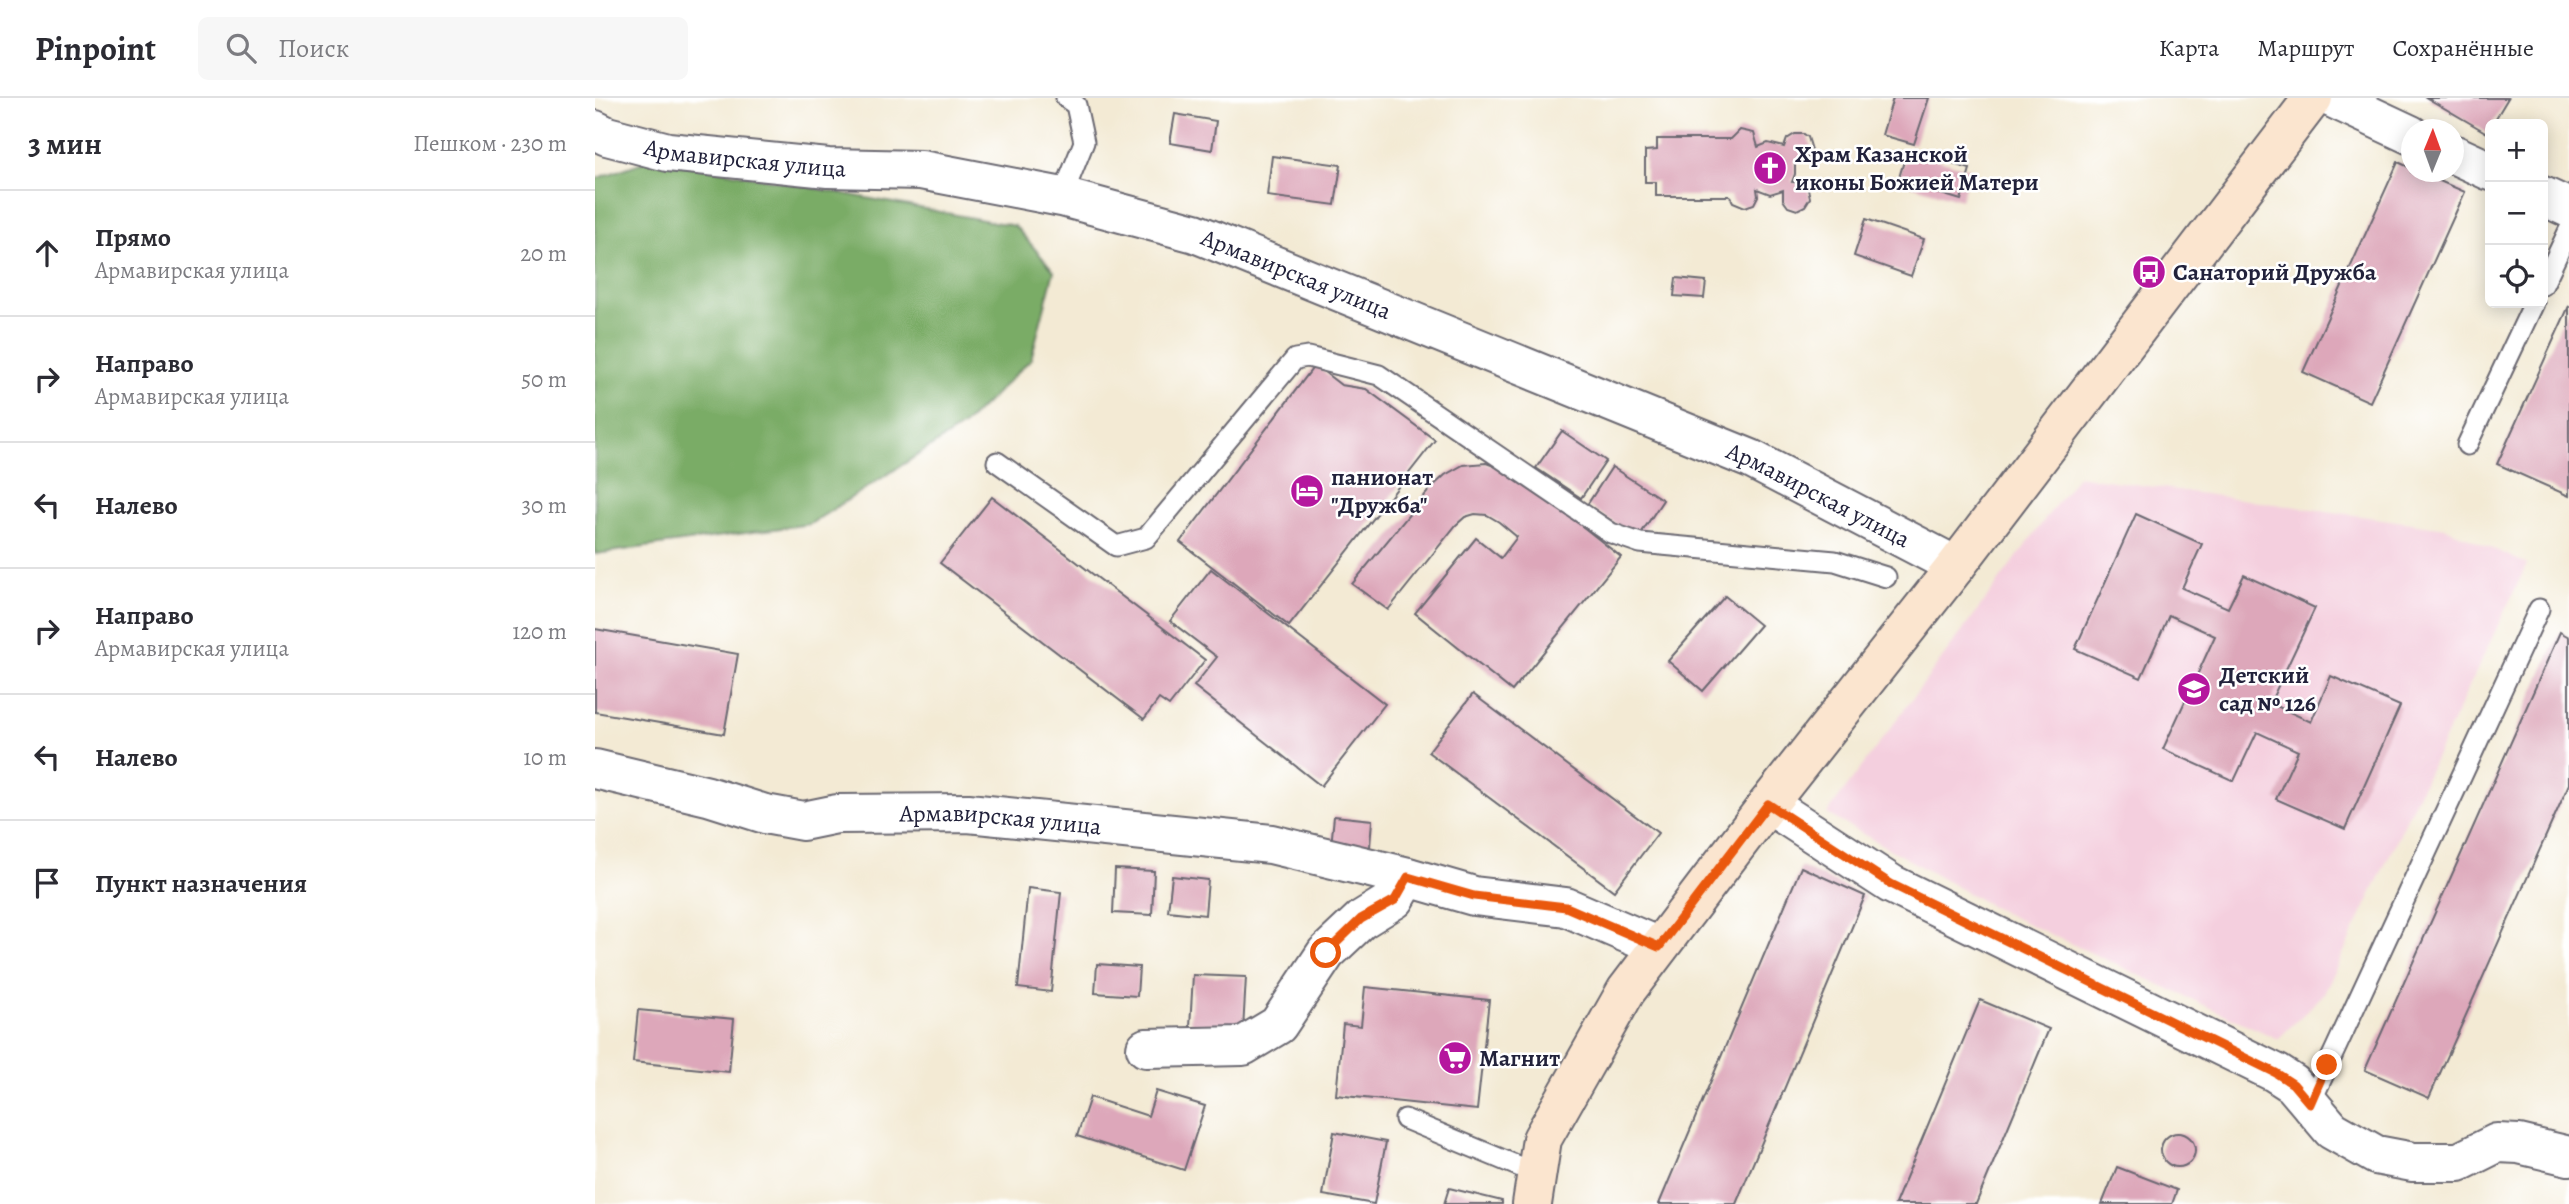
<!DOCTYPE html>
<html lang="ru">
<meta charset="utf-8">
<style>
body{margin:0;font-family:Alegreya,serif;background:#f7f7f7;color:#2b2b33}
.controls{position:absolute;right:21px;top:21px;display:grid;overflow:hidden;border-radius:10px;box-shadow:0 4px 18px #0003}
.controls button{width:63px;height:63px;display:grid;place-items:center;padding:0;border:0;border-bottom:2px solid #e1e1e2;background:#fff;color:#2b2b33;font:35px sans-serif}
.compass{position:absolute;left:1806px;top:21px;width:63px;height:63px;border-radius:50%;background:#fff;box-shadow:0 4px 18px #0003;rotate:1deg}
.stop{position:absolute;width:21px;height:21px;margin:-16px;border:5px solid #ea580c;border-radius:50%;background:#fff}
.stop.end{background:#ea580c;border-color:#fff;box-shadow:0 2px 7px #0008}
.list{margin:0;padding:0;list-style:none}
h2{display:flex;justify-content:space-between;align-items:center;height:91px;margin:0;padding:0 28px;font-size:30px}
h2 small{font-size:23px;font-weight:400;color:#7c7c81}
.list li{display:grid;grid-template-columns:46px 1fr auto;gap:21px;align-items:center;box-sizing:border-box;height:126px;padding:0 28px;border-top:2px solid #e1e1e2}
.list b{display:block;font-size:26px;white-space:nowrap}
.list p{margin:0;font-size:23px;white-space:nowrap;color:#7c7c81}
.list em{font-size:23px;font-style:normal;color:#7c7c81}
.icon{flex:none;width:38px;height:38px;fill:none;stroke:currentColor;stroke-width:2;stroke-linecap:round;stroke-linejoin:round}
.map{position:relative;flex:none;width:1974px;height:1106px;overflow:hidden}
header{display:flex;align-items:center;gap:42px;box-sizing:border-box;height:98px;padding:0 35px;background:#fff;border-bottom:2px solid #e1e1e2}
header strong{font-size:33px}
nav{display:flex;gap:38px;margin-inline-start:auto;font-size:24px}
.search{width:490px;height:63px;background:#f7f7f7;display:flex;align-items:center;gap:18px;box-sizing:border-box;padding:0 24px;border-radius:10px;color:#7c7c81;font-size:26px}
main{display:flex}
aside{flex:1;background:#fff}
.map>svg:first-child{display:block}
.built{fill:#f4cfde}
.forest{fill:#7aac66;stroke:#4e6750;stroke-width:2}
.building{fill:#dda7ba}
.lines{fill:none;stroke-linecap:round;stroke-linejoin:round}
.lane-casing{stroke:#6b6871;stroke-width:23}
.street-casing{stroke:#6b6871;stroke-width:42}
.secondary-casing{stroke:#6b6871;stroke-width:42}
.lane{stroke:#fff;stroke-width:19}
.street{stroke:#fff;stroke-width:38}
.secondary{stroke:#fbe5cf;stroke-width:38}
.route{stroke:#ea580c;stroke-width:9}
.labels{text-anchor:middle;stroke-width:5;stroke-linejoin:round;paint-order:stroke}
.poi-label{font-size:24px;font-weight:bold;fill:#22223b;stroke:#fff;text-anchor:start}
.street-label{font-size:24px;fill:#22223b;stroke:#fff}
</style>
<header>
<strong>Pinpoint</strong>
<div class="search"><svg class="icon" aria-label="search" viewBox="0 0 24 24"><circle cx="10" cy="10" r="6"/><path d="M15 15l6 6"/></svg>Поиск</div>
<nav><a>Карта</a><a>Маршрут</a><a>Сохранённые</a></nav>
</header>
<main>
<aside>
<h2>3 мин<small>Пешком · 230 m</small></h2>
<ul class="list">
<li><svg class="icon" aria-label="ahead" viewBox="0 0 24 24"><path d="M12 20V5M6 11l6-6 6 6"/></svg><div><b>Прямо</b><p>Армавирская улица</p></div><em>20 m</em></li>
<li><svg class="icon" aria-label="right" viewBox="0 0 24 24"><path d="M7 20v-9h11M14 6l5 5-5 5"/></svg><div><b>Направо</b><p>Армавирская улица</p></div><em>50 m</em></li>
<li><svg class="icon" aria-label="left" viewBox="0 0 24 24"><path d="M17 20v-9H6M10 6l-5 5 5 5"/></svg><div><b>Налево</b></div><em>30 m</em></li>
<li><svg class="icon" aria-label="right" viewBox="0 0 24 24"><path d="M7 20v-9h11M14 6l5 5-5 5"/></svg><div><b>Направо</b><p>Армавирская улица</p></div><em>120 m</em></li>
<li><svg class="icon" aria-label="left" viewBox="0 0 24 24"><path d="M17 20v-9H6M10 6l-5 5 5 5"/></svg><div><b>Налево</b></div><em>10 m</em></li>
<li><svg class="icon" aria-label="arrive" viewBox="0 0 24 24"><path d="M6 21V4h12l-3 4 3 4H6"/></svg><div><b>Пункт назначения</b></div></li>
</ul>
</aside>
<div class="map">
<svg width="1974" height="1106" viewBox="0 0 1974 1106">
<rect width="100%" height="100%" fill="#fff"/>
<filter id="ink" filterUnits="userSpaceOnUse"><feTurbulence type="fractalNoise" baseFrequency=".0143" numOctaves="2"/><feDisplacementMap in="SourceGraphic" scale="14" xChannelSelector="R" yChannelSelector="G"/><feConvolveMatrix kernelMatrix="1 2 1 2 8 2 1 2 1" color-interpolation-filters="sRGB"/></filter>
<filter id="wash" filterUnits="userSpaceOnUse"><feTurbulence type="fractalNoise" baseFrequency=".00686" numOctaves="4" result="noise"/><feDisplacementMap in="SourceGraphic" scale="28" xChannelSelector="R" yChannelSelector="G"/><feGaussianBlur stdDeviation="1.57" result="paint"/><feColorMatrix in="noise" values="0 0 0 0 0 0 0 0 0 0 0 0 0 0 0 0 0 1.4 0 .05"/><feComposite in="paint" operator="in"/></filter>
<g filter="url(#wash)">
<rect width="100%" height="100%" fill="#f3ead4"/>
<path class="built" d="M1482 378 1851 430 1932 466 1729 896 1683 941 1405 813 1232 716Z"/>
<path class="forest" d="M59 60 420 128 459 173 436 261 368 328 215 426 0 456V81Z"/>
<g id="blocks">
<g class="building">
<path d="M1298 0H1334L1319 46 1287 37Z"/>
<path d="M1832 0H1913L1892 35Z"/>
<path d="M580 16 621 23 617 52 575 45Z"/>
<path d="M1145 32 1159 35 1163 49 1173 45 1189 49 1192 41 1200 36H1209L1213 39 1217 52 1212 60 1200 63V76L1197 84 1207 85 1213 91 1215 100 1210 108 1202 112 1193 109 1188 102V92L1175 96 1162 91 1163 98 1159 106 1150 109 1138 104 1135 98H1061V84H1050V53L1062 52V41H1136Z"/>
<path d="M1312 53 1375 71 1366 102 1303 83Z"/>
<path d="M677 58 746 67 740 107 672 98Z"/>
<path d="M1803 64 1816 70V74H1824L1870 94 1775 304 1708 274Z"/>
<path d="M1271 121 1329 141 1316 178 1259 158Z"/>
<path d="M1081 180 1111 183 1109 200 1079 198Z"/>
<path d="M1974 208V398L1902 366Z"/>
<path d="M720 267 746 287 771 291 840 342 694 528 585 444Z"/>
<path d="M967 333 1011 363 986 400 941 370Z"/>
<path d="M891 365 910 372 953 401 1026 459 917 593 820 515 881 440 906 460 922 439 904 424 892 417 880 416 870 419 861 427 793 512 757 486 835 391 850 377 868 367Z"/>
<path d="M1017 369 1068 402 1043 440 992 407Z"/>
<path d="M397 399 610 562 574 608 564 601 549 621 345 465Z"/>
<path d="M1541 416 1607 446 1587 490 1633 510 1649 477 1720 510 1675 605 1716 624 1736 578 1805 608 1750 731 1681 701 1703 653 1662 634 1639 683 1568 651 1620 538 1574 517 1546 580 1480 551Z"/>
<path d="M616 471 790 606 726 688 599 588 622 559 575 523Z"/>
<path d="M1130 498 1165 527 1108 593 1073 563Z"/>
<path d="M0 531 143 556 129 636 0 614Z"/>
<path d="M1965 534 1974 539V686L1834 1000 1770 972Z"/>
<path d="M878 596 1063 735 1019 793 833 654Z"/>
<path d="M739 718 777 722 774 762 735 759Z"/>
<path d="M1206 769 1270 798 1141 1106H1064Z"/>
<path d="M520 771 559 773 557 817 518 815Z"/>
<path d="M577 778 613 782 610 817 573 813Z"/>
<path d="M433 790 466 794 456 894 423 890Z"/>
<path d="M502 866 544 869 542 898 500 895Z"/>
<path d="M598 877 651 879 648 932 595 929Z"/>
<path d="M770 889 894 902 882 1012 741 997 748 926 766 928Z"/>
<path d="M1385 902 1454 931 1381 1106H1300Z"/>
<path d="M43 912 139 921 134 974 38 964Z"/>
<path d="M561 993 610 1008 589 1072 482 1038 495 999 553 1018Z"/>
<path d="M739 1034 791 1044 779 1106 728 1097Z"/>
<circle cx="1583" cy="1052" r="17"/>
<path d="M1522 1069 1582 1092 1577 1106H1507Z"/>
<path d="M854 1090 907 1103V1106H849Z"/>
</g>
</g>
</g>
<g filter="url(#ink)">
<use href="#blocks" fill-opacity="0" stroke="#6b6871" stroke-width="2"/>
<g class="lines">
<g class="lane-casing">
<g id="lane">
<path d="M467 99 489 44 481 7 471 0"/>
<path d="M1948 187 1974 132"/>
<path d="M1872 347 1939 205"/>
<path d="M402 364 521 448 551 440 700 261 713 259 784 277 1016 435 1045 445 1240 463 1291 479"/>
<path d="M1715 1006 1944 511"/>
<path d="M810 1021 942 1076"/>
</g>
</g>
<g class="street-casing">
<g id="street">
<path d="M1737 0 1816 37"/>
<path id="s1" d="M0 32 12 38 73 54 233 70 326 72 467 99 600 135 1156 361 1361 468"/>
<path d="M1858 56 1895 73"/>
<path d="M1948 98 1974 110"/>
<path id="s2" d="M0 671 113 698 170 716 208 723 242 716 373 715 676 746 813 779 879 798 971 809 1064 849"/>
<path d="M1173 706 1296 786 1681 975 1698 986 1737 1032 1781 1057 1818 1064H1864L1902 1045 1924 1046 1974 1058"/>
<path d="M551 950 648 948 683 927 731 855 766 822 800 801 813 779"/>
</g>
</g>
<g class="secondary-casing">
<path id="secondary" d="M937 1106 947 1041 1031 893 1173 706 1361 468 1718 0"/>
</g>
<use href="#lane" class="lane"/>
<use href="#street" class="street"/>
<use href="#secondary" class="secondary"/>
</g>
</g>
<g class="lines" filter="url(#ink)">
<path class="route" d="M731 855 766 821 800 802 813 779 879 798 971 809 1064 849 1173 706 1296 786 1681 975 1698 986 1715 1006 1732 967"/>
</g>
<defs>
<g id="church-disc" transform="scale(1.75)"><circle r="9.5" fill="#b5179e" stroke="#fff"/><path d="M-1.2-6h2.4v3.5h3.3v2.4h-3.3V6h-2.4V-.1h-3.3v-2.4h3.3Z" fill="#fff"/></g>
<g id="bus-disc" transform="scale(1.75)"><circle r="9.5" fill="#b5179e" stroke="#fff"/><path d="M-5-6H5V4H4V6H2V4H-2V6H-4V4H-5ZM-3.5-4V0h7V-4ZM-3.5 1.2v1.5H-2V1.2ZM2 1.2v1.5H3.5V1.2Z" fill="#fff"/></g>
<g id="hotel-disc" transform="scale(1.75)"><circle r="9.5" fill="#b5179e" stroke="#fff"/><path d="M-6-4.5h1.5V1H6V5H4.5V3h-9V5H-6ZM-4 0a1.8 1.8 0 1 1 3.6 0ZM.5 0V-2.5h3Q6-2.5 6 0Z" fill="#fff"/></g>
<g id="school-disc" transform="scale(1.75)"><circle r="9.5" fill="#b5179e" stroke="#fff"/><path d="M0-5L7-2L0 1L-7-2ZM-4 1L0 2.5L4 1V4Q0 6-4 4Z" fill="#fff"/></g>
<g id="supermarket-disc" transform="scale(1.75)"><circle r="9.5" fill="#b5179e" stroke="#fff"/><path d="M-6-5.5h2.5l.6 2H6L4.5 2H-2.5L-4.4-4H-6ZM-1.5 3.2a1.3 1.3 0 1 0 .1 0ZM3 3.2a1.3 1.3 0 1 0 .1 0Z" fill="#fff"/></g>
</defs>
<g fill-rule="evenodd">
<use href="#church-disc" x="1175" y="70"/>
<use href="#bus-disc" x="1554" y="174"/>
<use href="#hotel-disc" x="712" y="393"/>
<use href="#school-disc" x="1599" y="591"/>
<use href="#supermarket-disc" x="860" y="960"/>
</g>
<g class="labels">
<g class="poi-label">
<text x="1200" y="64">Храм Казанской<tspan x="1200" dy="28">иконы Божией Матери</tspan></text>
<text x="1578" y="182">Санаторий Дружба</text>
<text x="736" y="387">панионат<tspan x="736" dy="28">"Дружба"</tspan></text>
<text x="1624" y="585">Детский<tspan x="1624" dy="28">сад № 126</tspan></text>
<text x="884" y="968">Магнит</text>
</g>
<g class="street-label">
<text dy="8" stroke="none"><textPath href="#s1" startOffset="154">Армавирская улица</textPath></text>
<text dy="8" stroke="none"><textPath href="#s1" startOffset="721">Армавирская улица</textPath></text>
<text dy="8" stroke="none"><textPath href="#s1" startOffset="1288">Армавирская улица</textPath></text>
<text dy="8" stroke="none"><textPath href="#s2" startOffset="413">Армавирская улица</textPath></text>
</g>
</g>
</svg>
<div class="controls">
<button>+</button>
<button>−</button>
<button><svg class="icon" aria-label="locate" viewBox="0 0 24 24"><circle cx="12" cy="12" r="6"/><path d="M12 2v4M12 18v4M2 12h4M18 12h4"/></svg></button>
</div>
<svg class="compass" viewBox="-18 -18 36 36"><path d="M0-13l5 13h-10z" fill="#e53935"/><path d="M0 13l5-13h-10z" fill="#7c7c81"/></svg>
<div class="stop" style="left:731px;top:855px"></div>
<div class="stop end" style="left:1732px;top:967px"></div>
</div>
</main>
